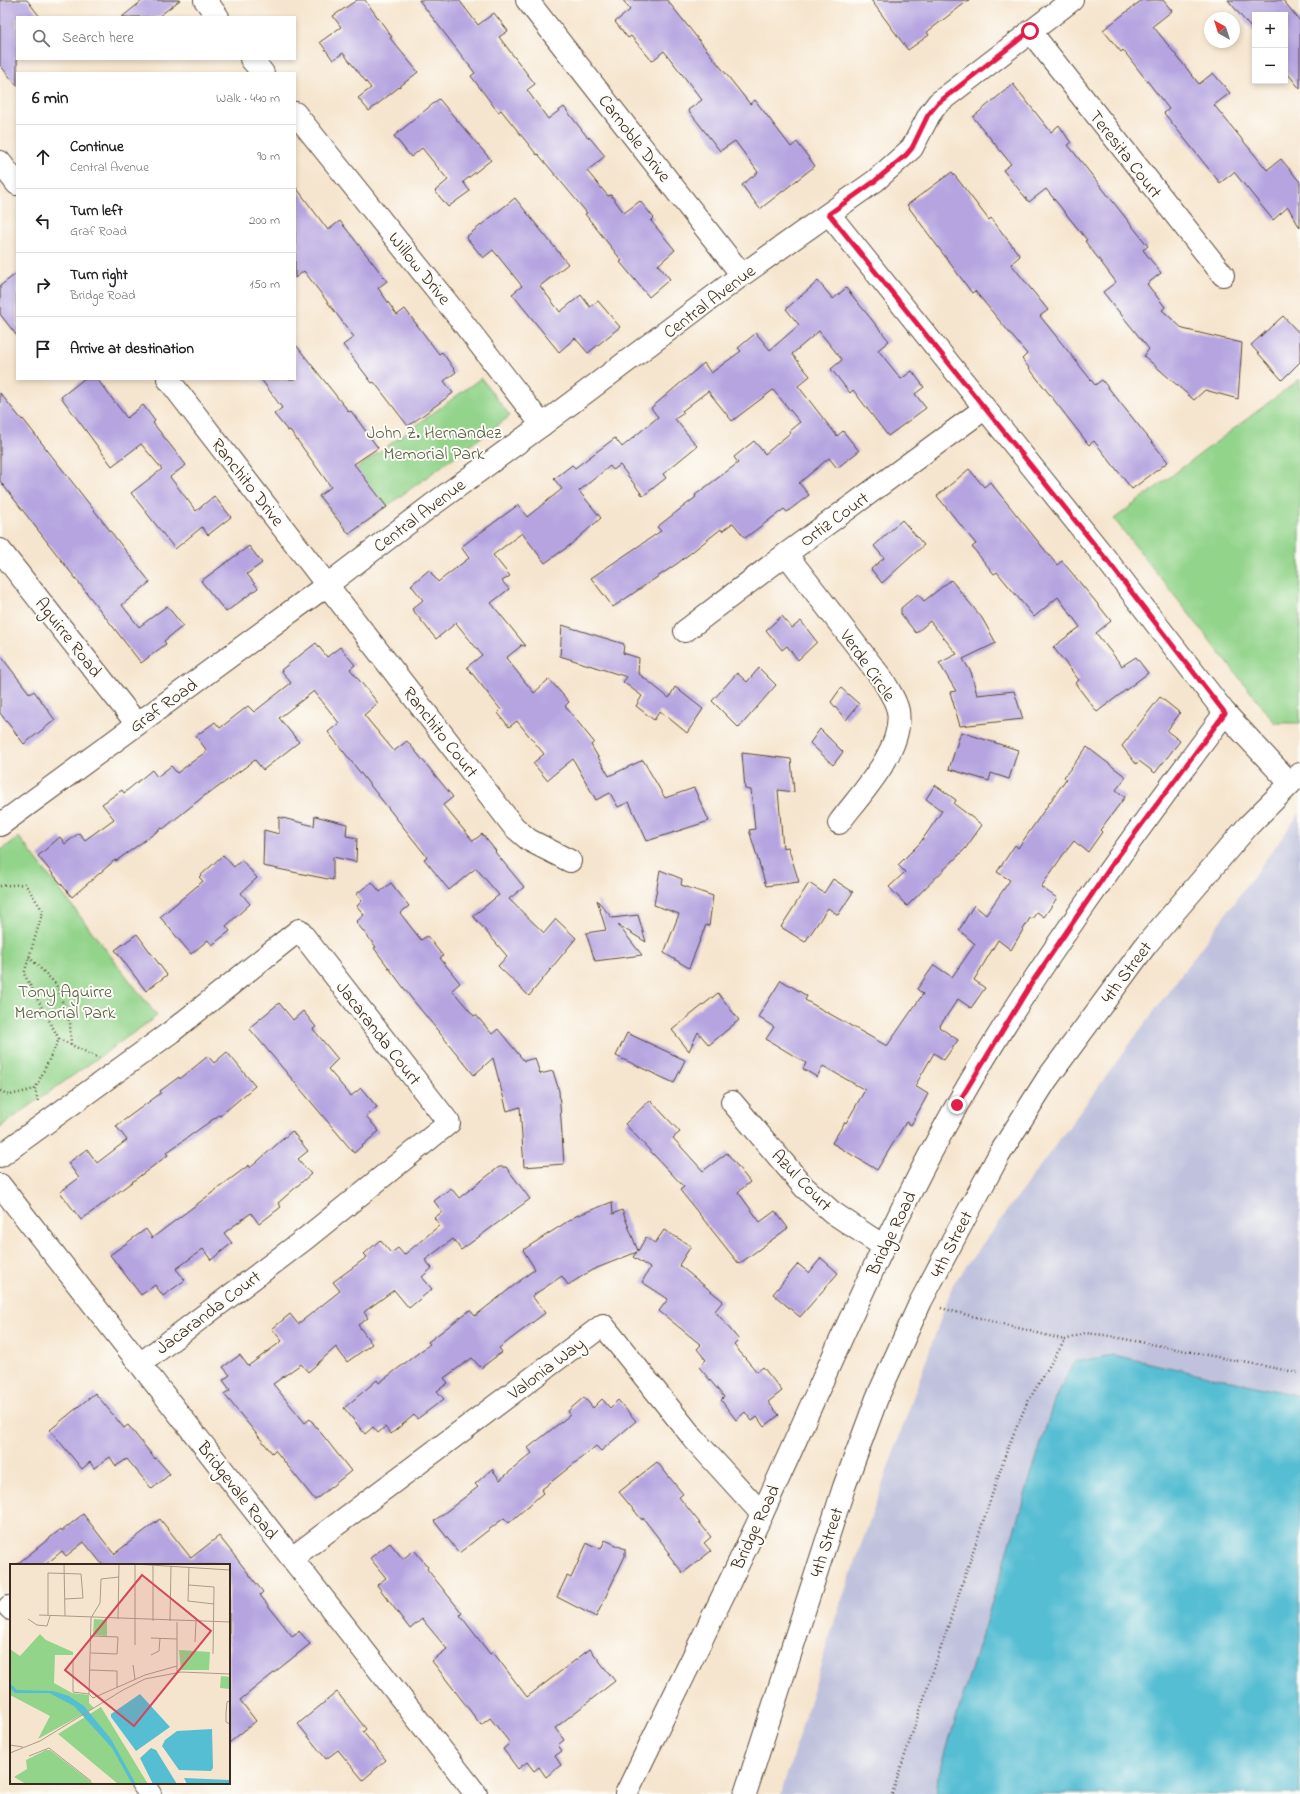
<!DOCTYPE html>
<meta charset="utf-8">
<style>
body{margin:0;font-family:"Indie Flower",sans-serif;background:#f2f2f2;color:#202124}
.controls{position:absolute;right:12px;top:12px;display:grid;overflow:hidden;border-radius:0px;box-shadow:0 2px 6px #0003}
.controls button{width:36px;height:36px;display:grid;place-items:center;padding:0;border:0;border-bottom:1px solid #e0e0e0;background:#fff;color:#202124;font:20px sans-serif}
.compass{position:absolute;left:1204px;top:12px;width:36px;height:36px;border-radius:50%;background:#fff;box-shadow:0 2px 6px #0003;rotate:321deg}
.stop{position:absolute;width:12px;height:12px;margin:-9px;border:3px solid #e11d48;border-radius:50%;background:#fff}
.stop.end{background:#e11d48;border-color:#fff;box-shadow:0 1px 4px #0008}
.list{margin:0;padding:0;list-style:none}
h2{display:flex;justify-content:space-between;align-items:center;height:52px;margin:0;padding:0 16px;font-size:17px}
h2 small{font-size:13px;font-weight:400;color:#757577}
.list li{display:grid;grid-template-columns:26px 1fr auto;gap:12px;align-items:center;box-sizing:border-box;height:64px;padding:0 16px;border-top:1px solid #e0e0e0}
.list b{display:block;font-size:15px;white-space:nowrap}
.list p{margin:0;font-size:13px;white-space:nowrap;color:#757577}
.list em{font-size:13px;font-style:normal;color:#757577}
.icon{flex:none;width:22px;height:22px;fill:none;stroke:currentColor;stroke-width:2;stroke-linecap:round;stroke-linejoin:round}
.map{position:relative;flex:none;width:1300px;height:1794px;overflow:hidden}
.search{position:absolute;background:#fff;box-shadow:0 2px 6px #0003;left:16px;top:16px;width:280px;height:44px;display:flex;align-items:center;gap:10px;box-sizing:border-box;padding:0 14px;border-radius:0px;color:#757577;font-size:15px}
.panel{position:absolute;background:#fff;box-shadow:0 2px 6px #0003;left:16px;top:72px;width:280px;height:308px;border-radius:0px}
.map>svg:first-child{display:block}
.industrial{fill:#c0c2dd}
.green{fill:#93d48b;stroke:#677f54}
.water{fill:#56bed3;stroke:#487478}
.building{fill:#b5a4e0}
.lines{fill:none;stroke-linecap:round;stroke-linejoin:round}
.minor-casing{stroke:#574638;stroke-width:24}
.tertiary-casing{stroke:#574638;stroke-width:24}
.secondary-casing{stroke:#574638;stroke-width:24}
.path{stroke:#574638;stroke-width:2.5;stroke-dasharray:1 3;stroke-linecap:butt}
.minor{stroke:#fff;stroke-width:22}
.tertiary{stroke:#fff;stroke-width:22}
.secondary{stroke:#fff;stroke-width:22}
.route{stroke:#e11d48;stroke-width:5}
.labels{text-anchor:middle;stroke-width:4;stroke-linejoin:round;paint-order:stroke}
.street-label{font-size:18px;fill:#3b2a1e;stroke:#fdfcf7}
.park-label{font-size:18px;fill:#555d3f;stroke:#fdfcf7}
.inset-road{fill:none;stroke:#ab9a88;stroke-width:1}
.view{fill:#d1495b;fill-opacity:0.15;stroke:#d1495b;stroke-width:2}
.inset-edge{fill:none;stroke:#3b2a1e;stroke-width:2}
</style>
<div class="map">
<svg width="1300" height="1794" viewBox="0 0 1300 1794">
<rect width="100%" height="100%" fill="#fdfcf7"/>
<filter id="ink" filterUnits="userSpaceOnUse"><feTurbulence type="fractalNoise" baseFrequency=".025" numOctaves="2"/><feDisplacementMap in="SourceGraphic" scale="8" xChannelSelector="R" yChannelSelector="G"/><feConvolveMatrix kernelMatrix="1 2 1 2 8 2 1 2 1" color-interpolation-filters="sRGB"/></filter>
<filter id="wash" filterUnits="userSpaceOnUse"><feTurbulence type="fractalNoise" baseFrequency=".012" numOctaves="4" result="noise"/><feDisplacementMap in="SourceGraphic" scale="16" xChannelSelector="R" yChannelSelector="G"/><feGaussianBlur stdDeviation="0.9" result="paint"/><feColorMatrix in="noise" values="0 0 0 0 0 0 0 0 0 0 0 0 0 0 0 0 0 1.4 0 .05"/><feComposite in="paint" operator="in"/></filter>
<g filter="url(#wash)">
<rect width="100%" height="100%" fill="#f6e5ce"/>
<path class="industrial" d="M1300 813V1794H781L835 1619 953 1284Z"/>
<g class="green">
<path d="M481 378 510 416 349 534 319 496Z"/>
<path d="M1300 379V723H1275L1114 519Z"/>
<path d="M19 837 157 1016 0 1127V851Z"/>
</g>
<path class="water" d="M1113 1355 1300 1396V1794H936L938 1777 1054 1401 1074 1362Z"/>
<g id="blocks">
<g class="building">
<path d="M0 0H27L40 17H17V86L0 65Z"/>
<path d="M143 0H180L158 17H122Z"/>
<path d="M357 0H365L392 37 390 38 418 72 369 111 358 98 371 88 343 53 333 60 320 42 341 27 333 16Z"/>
<path d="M419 0H459L478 25 494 13 508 31 499 37 535 84 527 90 548 119 564 107 588 138 589 137 605 156 587 171 608 196 611 195 624 213 640 201 654 218 651 221 675 250 658 265 670 279 649 297 620 262 622 261 585 214 587 213 538 154 537 155 501 110 498 112 471 76 475 73Z"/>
<path d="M623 0H667L750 104 755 100 791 147 797 142 815 166 760 209 742 185 758 172 735 141 720 151 699 124 688 110 702 100 664 51 652 61 631 36 628 38 615 22 630 10Z"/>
<path d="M871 0H969L927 32 929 35 908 50Z"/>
<path d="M1142 0H1163L1172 11 1153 26 1199 84 1213 73 1230 93 1214 105 1267 170 1281 159 1300 182V228L1288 207 1273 220 1234 172 1220 183 1164 113 1169 109 1123 50 1121 52 1103 30Z"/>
<path d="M1228 0H1283L1300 21V89L1285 70V15H1255V33Z"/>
<path d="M1013 84 1051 132 1059 125 1071 143 1068 145 1148 246 1143 250 1161 273 1147 284 1165 307 1162 310 1183 329 1242 343 1238 399 1205 390 1194 400 1144 356 1149 349 1103 292 1116 282 1085 241 1087 240 1046 189 1029 202 1003 170 1011 164 973 117Z"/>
<path d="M439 99 491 160 463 182 470 191 448 207 435 191 448 180 422 148 411 157 394 136Z"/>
<path d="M952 172 989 220 991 218 1020 256 1011 264 1048 310 1040 316 1095 385 1102 380 1168 462 1132 489 1094 441 1089 445 1022 359 1027 354 975 291 972 293 907 205Z"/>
<path d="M295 186 328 230 340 221 387 281 378 288 397 315 405 309 439 354 442 352 456 372 444 381 453 393 408 426 374 382 372 383 343 345 354 337 304 271 295 278Z"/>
<path d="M515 198 568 264 540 286 560 312 581 295 590 307 598 301 620 327 588 353 575 338 559 352 512 294 522 286 493 250 483 258 466 237Z"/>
<path d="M17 273V336L0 314V286Z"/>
<path d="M818 281 833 299 846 288 889 341 878 350 901 379 912 371 924 387 915 394 926 408 888 436 853 390 850 393 831 369 842 360 819 331 792 354 810 376 798 386 837 436 843 431 859 451 837 468 829 458 799 483 809 495 787 512 784 509 745 538 733 523 722 531 721 529 678 563 613 607 591 578 661 531 657 527 696 497 695 495 738 463 734 457 754 441 765 454 790 433 789 431 800 422 773 390 732 421 708 391 682 411 684 413 675 419 697 446 663 474 666 478 643 496 620 465 613 470 610 466 579 491 601 518 569 546 545 563 522 533 493 555 510 576 502 581 509 589 491 603 526 646 520 645 521 646 506 658 534 693 549 679 569 702 565 706 594 742 591 745 609 776 643 760 665 798 694 788 709 821 647 841 629 802 618 807 610 793 596 800 573 759 547 780 533 763 544 754 517 721 509 727 498 713 501 710 467 667 482 655 456 623 436 639 412 609 423 600 411 585 429 570 438 582 469 558 461 547 488 527 518 505 527 517 562 489 554 479 572 465 575 468 615 438 622 447 658 417 651 408 704 363 711 373 741 351 738 348 756 333 770 350 799 325 786 309Z"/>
<path d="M1283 316 1300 334V362L1282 380 1251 345Z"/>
<path d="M295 344 349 412 351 411 378 448 354 464 387 507 349 534 319 496 331 487 290 430 288 431 274 414 282 408 261 379H295Z"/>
<path d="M84 379H97L127 418 143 405 155 421 153 423 186 465 170 477 196 511 214 496 231 517 208 535 202 527 175 549 131 493 162 469 141 444 112 466 61 397Z"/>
<path d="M0 393 22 420 23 419 150 582 122 605 139 627 167 606 183 626 164 641 166 644 141 663 0 481Z"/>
<path d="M969 469 984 487 990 482 1057 565 1062 561 1096 602 1111 621 1096 633 1122 666 1136 657 1148 673 1097 712 1075 683 1079 680 1053 647 1080 627 1058 597 1034 617 997 572 994 574 972 547 976 544 937 496Z"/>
<path d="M902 520 924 545 882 583 871 569 884 558 874 546Z"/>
<path d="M249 546 262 563 247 574 258 588 226 612 201 581Z"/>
<path d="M951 580 982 618 996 643 963 659 971 672 977 695 1014 691 1023 719 960 726 950 692 956 691 939 663 957 654 930 621 916 633 901 614V608L918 594 924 601Z"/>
<path d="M782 616 792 628 801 621 817 642 798 660 787 646 782 650 766 630Z"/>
<path d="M562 625 624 644 623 653 639 658 638 673 669 698 675 687 703 709 687 733 660 711 654 720 636 706 642 696 623 682 627 677 560 656Z"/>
<path d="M316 643 327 657 340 647 355 665 350 669 378 703 364 715 394 751 407 741 453 797 443 805 473 841 482 834 496 851 495 852 524 887 509 899 544 933 556 919 576 938 529 996 498 966 507 956 473 916 499 895 476 868 449 890 424 859 427 857 328 732 339 723 314 691 279 718 299 742 263 770 255 760 210 793 209 792 163 829 162 828 116 861 115 860 72 897 38 856 60 837 65 844 79 833 85 840 114 819 102 804 122 790 124 793 152 770 157 777 171 766 177 773 207 751 196 736 215 722 220 728 248 706 254 712 291 683 281 670Z"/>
<path d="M0 655 30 694 34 691 55 720 24 744 0 713Z"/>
<path d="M759 668 776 685 739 728 712 701 737 673 747 682Z"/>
<path d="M841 688 859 704 846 720 831 702Z"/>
<path d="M1160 697 1180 713 1167 731 1180 741 1155 773 1139 761 1136 764 1122 746Z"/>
<path d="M820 729 843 752 833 765 810 743Z"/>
<path d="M961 732 1018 750 1009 779 991 773 989 781 949 769Z"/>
<path d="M1087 747 1126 777 1116 790 1125 797 1100 830 1102 832 1088 852 1074 841 1063 855 1041 887 1057 898 1044 917 1037 912 1032 919 1030 918 1011 950 998 940 974 980 985 988 971 1008 958 999 939 1027 958 1040 944 1060 934 1053 915 1086 928 1094 911 1125 906 1122 877 1170 832 1143 845 1122 846 1123 865 1090 823 1066 817 1077 803 1069 806 1063 766 1039 774 1027 758 1017 781 980 807 996 805 1000 887 1046 923 994 917 989 934 965 952 977 975 944 959 930 974 905 986 915 1010 880 997 872 1015 845 1018 848 1066 779 1064 777Z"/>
<path d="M742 753 791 759 794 792 778 790 783 848 788 847 799 882 766 886 749 830 755 829 751 790 745 789Z"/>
<path d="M935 785 956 800 954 804 982 825 965 849 907 906 889 887 905 872 898 865 920 843 942 811 926 799Z"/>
<path d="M315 816 347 824 346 836 357 838 356 862 333 857V880L263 866 264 830 279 834V817L314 826Z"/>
<path d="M223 855 234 867 242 860 257 878 241 893 250 904 226 926 230 931 212 945 208 940 191 954 160 917 203 881 199 877Z"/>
<path d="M660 870 682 879 681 885 713 896 709 926 706 925 689 968 664 953 679 914 654 905Z"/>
<path d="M833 879 853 892 838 915 828 908 805 942 781 927 809 883 824 893Z"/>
<path d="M372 882 380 892 391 883 409 906 400 913 421 940 427 936 443 956 440 958 460 983 452 990 474 1016 476 1015 492 1034 498 1029 524 1061 535 1058 540 1074 553 1071 559 1091 564 1164 524 1167 520 1107 507 1111 493 1058 474 1075 412 999 374 948 376 947 356 922 364 915 357 906 362 901 356 894Z"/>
<path d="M597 900 612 918 638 915 646 942 618 925 642 955 595 961 586 933 606 930Z"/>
<path d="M137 934 167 975 146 991 115 950Z"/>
<path d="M718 993 739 1020 709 1045 698 1032 689 1051 672 1030Z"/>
<path d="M279 1003 293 1020 303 1011 316 1027 313 1029 338 1059 328 1069 351 1096 361 1088 377 1107 366 1116 379 1131 354 1153 249 1028Z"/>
<path d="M627 1033 685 1060 674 1083 616 1056Z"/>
<path d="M227 1052 255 1086 220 1116 219 1115 166 1153 168 1155 81 1220 60 1192 79 1178 68 1163 87 1149 97 1163 127 1140 116 1126 161 1093 160 1091 179 1077 180 1079 208 1056 214 1063Z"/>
<path d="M650 1100 680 1132 673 1138 703 1171 727 1153 750 1182 738 1192 760 1222 775 1211 788 1228 739 1264 680 1190 684 1187 625 1124Z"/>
<path d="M292 1131 308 1151 298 1159 311 1174 278 1203 281 1207 259 1224 251 1213 224 1233 232 1243 211 1260 203 1249 176 1269 185 1280 163 1296 155 1285 141 1295 110 1255 146 1229 152 1238 249 1165 250 1168Z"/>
<path d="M499 1167H506L530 1199 461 1250 453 1239 425 1260 432 1268 422 1277 432 1289 409 1308 394 1290 364 1312 368 1318 358 1325 372 1344 347 1362 336 1347 308 1372 301 1364 273 1384 305 1423 310 1419 351 1471 315 1500 275 1450 272 1453 224 1394 230 1390 223 1380 230 1375 223 1367 240 1355 248 1366 282 1341 272 1329 290 1314 298 1324 340 1291 333 1282 367 1257 364 1254 380 1240 391 1253 398 1248 404 1255 440 1225 434 1218 442 1212 434 1201 451 1188 459 1198Z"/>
<path d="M612 1202 613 1214 622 1210 638 1251 646 1237 655 1243 664 1230 691 1246 679 1265 723 1301 715 1311 739 1340 734 1345 757 1372 763 1367 782 1391 768 1402 779 1415 764 1427 757 1417 752 1421 745 1412 736 1420 721 1400 724 1397 699 1367 706 1360 697 1349 701 1345 659 1311 668 1299 642 1282 650 1268 633 1257 637 1252 592 1270 568 1285 562 1276 532 1296 545 1313 499 1348 502 1352 481 1368 472 1358 444 1378 448 1383 437 1391 444 1399 417 1419 414 1415 391 1434 385 1427 378 1433 373 1427 365 1434 344 1408 377 1380 379 1383 430 1344 428 1342 470 1310 475 1316 535 1269 523 1250 576 1216Z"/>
<path d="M821 1258 838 1273 800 1317 773 1294 798 1264 809 1273Z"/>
<path d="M95 1393 124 1428 128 1425 155 1459 156 1458 170 1474 152 1489 127 1459 116 1466 110 1457 94 1468 90 1462 82 1469 50 1430Z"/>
<path d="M584 1397 593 1408 602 1399 610 1408 618 1400 636 1421 601 1451 596 1446 541 1490 543 1493 509 1523 504 1518 459 1553 434 1521 478 1487 475 1484 492 1469 500 1480 532 1453 528 1448 570 1415 568 1411Z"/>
<path d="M657 1462 683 1494 679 1497 711 1537 704 1543 711 1551 683 1573 668 1554 670 1553 643 1518 642 1520 619 1492Z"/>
<path d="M83 1514 114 1554 160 1519 191 1558 219 1536 263 1592 260 1595 292 1636 299 1631 310 1644 240 1700 256 1721 229 1743V1565H100L102 1564 84 1542 66 1556 62 1551 45 1565H16L61 1529 62 1531Z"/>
<path d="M605 1540 625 1549V1556L596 1617 557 1597 567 1576 571 1578 587 1543 601 1549Z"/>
<path d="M390 1543 403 1559 414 1550 428 1567 427 1569 462 1613 460 1615 490 1654 493 1652 527 1697 590 1649 615 1681 555 1728 564 1740 558 1745 562 1751 555 1756 561 1765 546 1777 539 1767 534 1771 527 1762 518 1769 503 1749 510 1743 490 1718 481 1725 432 1661 447 1649 422 1619 410 1629 377 1585 386 1578 370 1558Z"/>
<path d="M337 1692 366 1729 363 1732 386 1760 363 1780 338 1750 326 1759 298 1724Z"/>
</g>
</g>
</g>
<g filter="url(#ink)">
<use href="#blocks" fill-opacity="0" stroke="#574638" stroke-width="1"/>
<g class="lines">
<g class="minor-casing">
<g id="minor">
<path d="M205 0 218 17"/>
<path d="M527 0 742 275"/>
<path d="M1030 31 1223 275"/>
<path d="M251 59 263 73"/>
<path d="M295 113 457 315 542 425"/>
<path d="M0 162 17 184"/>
<path d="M829 214 1106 559 1225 713 1290 783"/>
<path d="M168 379 514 827 529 840 570 861"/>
<path d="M0 550 137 724"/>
<path d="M786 554 883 680C888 689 896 700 898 711 904 750 861 793 839 823"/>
<path d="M685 631 786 554 984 409"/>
<path d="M0 825 327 585"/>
<path d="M732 1102 804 1187 832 1212 883 1246"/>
<path d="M0 1156 171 1032 299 930 449 1123 305 1239 140 1364"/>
<path d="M0 1185 476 1794"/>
<path d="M292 1558 603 1325 694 1439 762 1514"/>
<path d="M9 1607 11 1609"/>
<path d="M142 1783 150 1794"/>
<path d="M626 1794C671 1701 718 1608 762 1514 826 1376 883 1235 958 1103 1036 966 1131 839 1225 713"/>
</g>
</g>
<g class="tertiary-casing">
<path id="tertiary" d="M327 585 432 505 542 425 742 275 875 181 912 148 929 115 938 103 1072 0"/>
</g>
<g class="secondary-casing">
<path id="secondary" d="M745 1794 844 1487 877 1398 921 1301 968 1212 999 1155 1047 1079 1146 945 1248 826 1300 774"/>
</g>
<g class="path">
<path d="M0 886 25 884 43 911 24 974 59 1039 35 1089 38 1102"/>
<path d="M29 957 56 984 70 1023 71 1045"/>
<path d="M59 1039 99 1058"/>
<path d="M0 1091 10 1095 35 1089"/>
<path d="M941 1308 1065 1340 1085 1333 1104 1335 1300 1373"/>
<path d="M892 1794 1008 1447 1027 1403 1065 1340"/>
</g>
<use href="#minor" class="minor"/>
<use href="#tertiary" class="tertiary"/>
<use href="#secondary" class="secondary"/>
</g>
</g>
<g class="lines" filter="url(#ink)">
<path class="route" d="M957 1105 1031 984 1116 859 1225 713 1106 559 829 214 875 181 906 155 912 148 928 115 938 103 1030 31"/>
</g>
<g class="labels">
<g class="street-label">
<text transform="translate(635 138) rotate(52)" y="6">Carnoble Drive</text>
<text transform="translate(1126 154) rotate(52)" y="6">Teresita Court</text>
<text transform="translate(420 268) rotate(51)" y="6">Willow Drive</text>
<text transform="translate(709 301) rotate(-37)" y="6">Central Avenue</text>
<text transform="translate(248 482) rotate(52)" y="6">Ranchito Drive</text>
<text transform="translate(419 515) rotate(-37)" y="6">Central Avenue</text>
<text transform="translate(834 519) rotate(-36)" y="6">Ortiz Court</text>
<text transform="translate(69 637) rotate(52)" y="6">Aguirre Road</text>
<text transform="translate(868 665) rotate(55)" y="6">Verde Circle</text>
<text transform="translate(163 705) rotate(-36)" y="6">Graf Road</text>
<text transform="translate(441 732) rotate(52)" y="6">Ranchito Court</text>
<text transform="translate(1126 972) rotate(-53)" y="6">4th Street</text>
<text transform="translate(379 1033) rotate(52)" y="6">Jacaranda Court</text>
<text transform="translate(802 1180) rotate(46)" y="6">Azul Court</text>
<text transform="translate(891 1233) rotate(-64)" y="6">Bridge Road</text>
<text transform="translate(951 1244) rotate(-63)" y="6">4th Street</text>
<text transform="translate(208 1312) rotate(-37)" y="6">Jacaranda Court</text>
<text transform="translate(546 1368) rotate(-37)" y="6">Valonia Way</text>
<text transform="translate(238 1490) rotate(52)" y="6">Bridgevale Road</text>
<text transform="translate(755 1527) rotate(-65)" y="6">Bridge Road</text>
<text transform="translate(826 1542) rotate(-72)" y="6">4th Street</text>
</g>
<g class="park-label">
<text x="434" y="438">John Z. Hernandez<tspan x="434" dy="21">Memorial Park</tspan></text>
<text x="65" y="997">Tony Aguirre<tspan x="65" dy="21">Memorial Park</tspan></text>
</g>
</g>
<g transform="translate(10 1564)">
<rect width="220" height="220" fill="#f6e5ce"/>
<path d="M84 55 97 56V72L83 71ZM30 70 36 76 63 88V91H45L44 119 62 129 79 131V139L84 144 28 175 40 152 0 131V85L10 92ZM169 86 200 88 199 106H171ZM211 112 220 113V125L210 124ZM91 143 138 220H108L48 170ZM36 186H40L84 220H16L4 213 17 205 16 196Z" fill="#93d48b"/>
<path d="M0 119 7 126 43 127 59 132 74 142 101 175 126 220H122L102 184 64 142 39 129H5L0 124ZM130 130 160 163 126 187 101 153V150ZM202 165 203 204 201 207 169 206 152 182 155 176 167 167ZM141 184 146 186 167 220H143L130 194ZM174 214 220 216V220H177Z" fill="#56bed3"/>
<path class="inset-road" d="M54 0 55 52M124 0 220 6M125 0V81M179 3 178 37 204 40M179 21 204 23 203 90M29 51 220 58M38 51V9L71 10 73 34 55 35M18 55 27 61 37 62 40 52M108 55 109 0M143 57V1M160 57 161 2M167 58V108M141 74 167 75M185 78 186 57M81 89 107 90 108 73 81 72M141 91 149 87 150 74M63 97V128L79 130 83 134 135 111 167 102M123 101 125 115M80 106 107 107V124M79 130 81 54 90 39 91 15 109 13M220 137 217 138 216 149V158L220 160M0 181 13 183M0 189 30 177 113 126 135 115 171 108 220 110M19 192 39 184 81 217"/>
<path class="view" d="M132 11 201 67 124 162 55 106Z"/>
<rect width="220" height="220" class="inset-edge"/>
</g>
</svg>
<div class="controls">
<button>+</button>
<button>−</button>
</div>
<svg class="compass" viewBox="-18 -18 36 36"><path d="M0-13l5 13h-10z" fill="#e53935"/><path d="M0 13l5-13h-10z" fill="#757577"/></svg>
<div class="stop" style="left:1030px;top:31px"></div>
<div class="stop end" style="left:957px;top:1105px"></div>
<div class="search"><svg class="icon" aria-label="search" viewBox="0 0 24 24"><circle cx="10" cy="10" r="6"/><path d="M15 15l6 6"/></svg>Search here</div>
<section class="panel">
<h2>6 min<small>Walk · 440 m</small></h2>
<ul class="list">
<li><svg class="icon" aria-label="ahead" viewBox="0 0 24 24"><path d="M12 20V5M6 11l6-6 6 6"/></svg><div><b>Continue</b><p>Central Avenue</p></div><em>90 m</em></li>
<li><svg class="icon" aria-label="left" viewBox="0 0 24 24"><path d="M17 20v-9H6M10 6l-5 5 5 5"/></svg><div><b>Turn left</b><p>Graf Road</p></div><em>200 m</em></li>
<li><svg class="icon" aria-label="right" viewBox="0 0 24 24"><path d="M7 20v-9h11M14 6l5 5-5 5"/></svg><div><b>Turn right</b><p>Bridge Road</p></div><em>150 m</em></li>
<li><svg class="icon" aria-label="arrive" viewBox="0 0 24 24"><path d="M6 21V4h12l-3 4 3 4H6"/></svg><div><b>Arrive at destination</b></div></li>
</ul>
</section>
</div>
